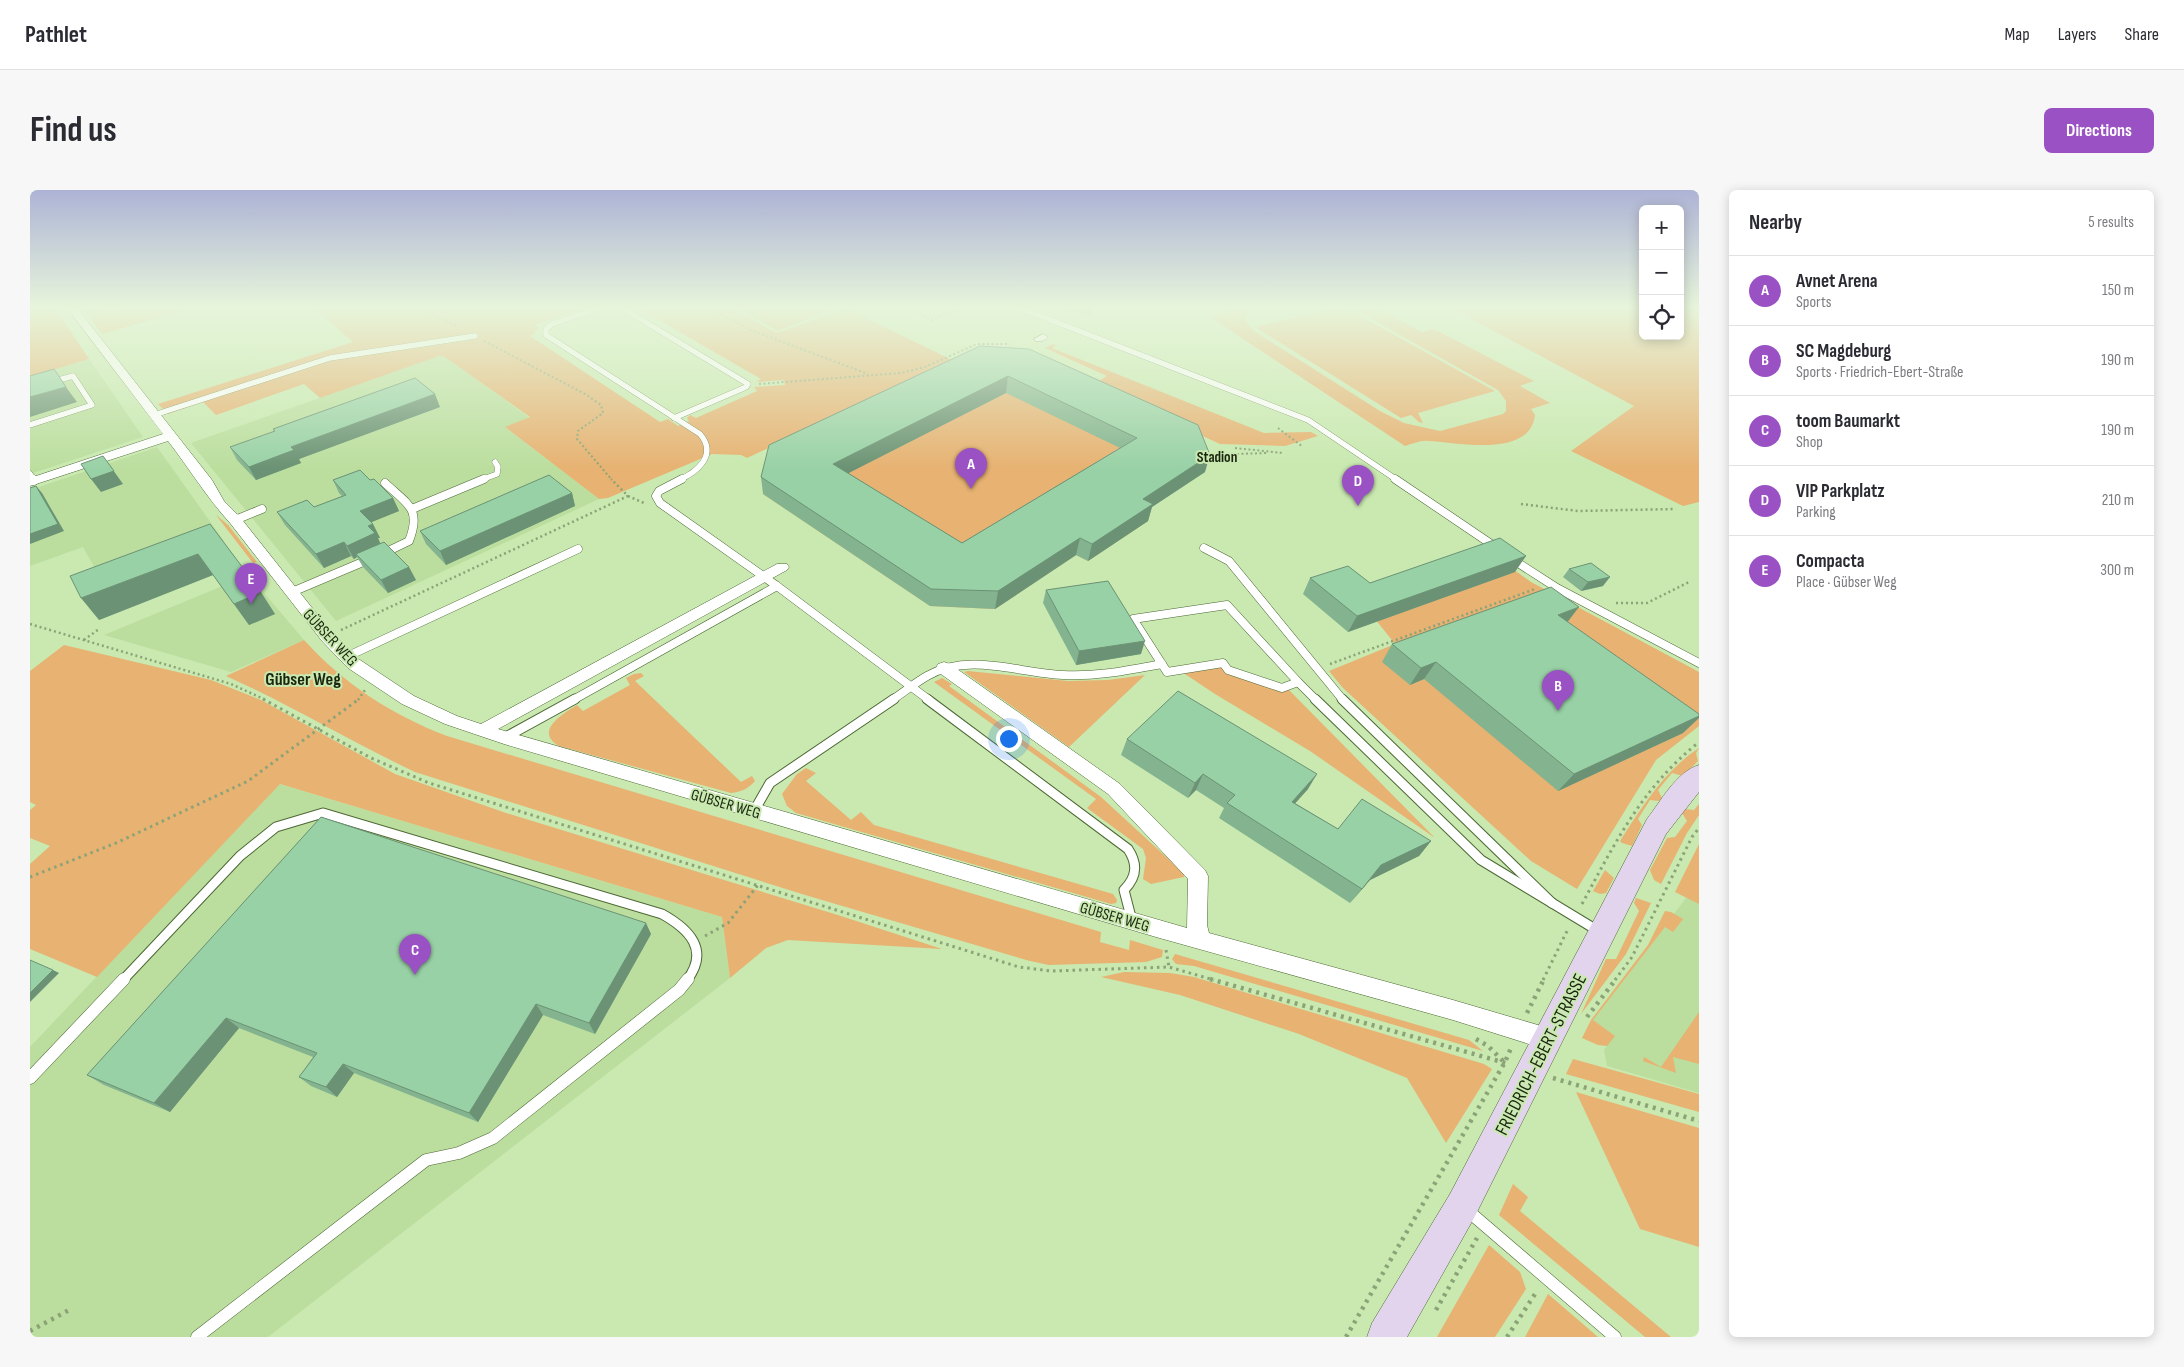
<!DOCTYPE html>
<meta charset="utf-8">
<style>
body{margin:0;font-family:"Sofia Sans Condensed",sans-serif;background:#f7f7f7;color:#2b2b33}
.controls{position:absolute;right:15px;top:15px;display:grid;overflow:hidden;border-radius:8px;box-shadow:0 2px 12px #0003}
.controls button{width:45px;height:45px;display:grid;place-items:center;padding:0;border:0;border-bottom:1px solid #e1e1e2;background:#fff;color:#2b2b33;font:25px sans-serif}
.you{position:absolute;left:978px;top:548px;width:18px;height:18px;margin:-12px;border:4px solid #fff;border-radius:50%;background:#1a73e8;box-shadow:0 0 0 8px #1a73e833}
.badge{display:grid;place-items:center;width:32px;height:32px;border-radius:50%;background:#9a51c3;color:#fff;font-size:16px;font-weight:700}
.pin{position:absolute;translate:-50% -41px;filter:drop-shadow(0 1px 2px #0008)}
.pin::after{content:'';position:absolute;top:26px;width:18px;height:15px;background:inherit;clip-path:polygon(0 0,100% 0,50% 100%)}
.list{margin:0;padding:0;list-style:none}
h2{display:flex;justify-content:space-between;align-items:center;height:65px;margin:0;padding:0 20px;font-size:21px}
h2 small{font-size:16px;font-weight:400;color:#7c7c81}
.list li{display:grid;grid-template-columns:32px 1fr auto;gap:15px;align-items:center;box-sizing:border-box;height:70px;padding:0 20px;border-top:1px solid #e1e1e2}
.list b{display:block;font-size:19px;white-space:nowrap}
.list p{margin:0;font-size:16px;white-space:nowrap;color:#7c7c81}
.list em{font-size:16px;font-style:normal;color:#7c7c81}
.icon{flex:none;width:28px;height:28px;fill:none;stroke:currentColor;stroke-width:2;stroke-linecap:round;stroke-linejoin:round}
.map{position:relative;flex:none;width:1669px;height:1147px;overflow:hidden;border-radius:8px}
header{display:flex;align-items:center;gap:30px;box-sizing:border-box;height:70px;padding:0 25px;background:#fff;border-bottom:1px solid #e1e1e2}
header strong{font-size:24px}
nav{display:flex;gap:28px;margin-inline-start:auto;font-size:18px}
.intro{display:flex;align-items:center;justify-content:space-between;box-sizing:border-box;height:120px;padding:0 30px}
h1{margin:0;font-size:35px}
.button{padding:12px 22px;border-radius:8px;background:#9a51c3;color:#fff;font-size:18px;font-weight:700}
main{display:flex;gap:30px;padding:0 30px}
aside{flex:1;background:#fff;border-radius:8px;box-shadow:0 2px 12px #0003}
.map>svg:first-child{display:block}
.built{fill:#bbde9e}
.green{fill:#e7b272}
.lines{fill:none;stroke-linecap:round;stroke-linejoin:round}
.stream{stroke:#f5b1b8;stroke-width:4.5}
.lane-far3-casing{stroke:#4d6834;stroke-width:6}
.lane-far2-casing{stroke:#4d6834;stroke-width:9}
.lane-far1-casing{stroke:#4d6834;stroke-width:11}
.lane-casing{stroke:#4d6834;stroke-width:13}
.street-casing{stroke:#4d6834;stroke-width:1}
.secondary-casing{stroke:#4d6834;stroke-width:1}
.path-far3{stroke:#8ba377;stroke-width:2;stroke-dasharray:2 2.5;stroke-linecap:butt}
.path-far2{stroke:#8ba377;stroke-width:2.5;stroke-dasharray:2 3;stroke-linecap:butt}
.path-far1{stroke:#8ba377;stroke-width:3;stroke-dasharray:2.5 4;stroke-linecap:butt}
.path{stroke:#8ba377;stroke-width:4.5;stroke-dasharray:3 5;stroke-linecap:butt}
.lane-far3{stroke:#fff;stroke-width:5.5}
.lane-far2{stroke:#fff;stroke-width:8}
.lane-far1{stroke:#fff;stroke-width:9}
.lane{stroke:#fff;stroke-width:12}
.street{fill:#fff;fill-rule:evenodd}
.secondary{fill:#e2d4ec;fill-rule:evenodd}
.wall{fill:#84b48f;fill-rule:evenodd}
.shaded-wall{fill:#6b9274}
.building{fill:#99d1a6;stroke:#6b9274;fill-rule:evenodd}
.labels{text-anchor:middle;stroke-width:4;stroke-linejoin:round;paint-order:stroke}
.far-neighbourhood-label{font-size:15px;font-weight:bold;fill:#1a250f;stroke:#c9e9b0}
.street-label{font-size:16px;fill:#1a250f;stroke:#c9e9b0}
.neighbourhood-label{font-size:18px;font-weight:bold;fill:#1a250f;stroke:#c9e9b0}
.near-street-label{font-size:19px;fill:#1a250f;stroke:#c9e9b0}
</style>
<header>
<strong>Pathlet</strong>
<nav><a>Map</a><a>Layers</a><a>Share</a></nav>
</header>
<div class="intro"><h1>Find us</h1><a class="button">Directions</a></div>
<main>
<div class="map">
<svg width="1669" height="1147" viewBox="0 0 1669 1147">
<rect width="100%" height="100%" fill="#c9e9b0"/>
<g class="built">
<path d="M412 165 500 228 476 238 569 309 306 431 161 253Z"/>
<path d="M59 169 113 247 0 284V187Z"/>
<path d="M127 257 194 351 76 398 53 357 0 376V300Z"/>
<path d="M219 385 274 450 201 482 74 445Z"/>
<path d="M249 594 692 727 700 788 238 1147H0V857Z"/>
<path d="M1669 691V903L1577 876 1574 860 1584 846 1562 831Z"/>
</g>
<g class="green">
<path d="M12 118H25L59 169 0 187V121Z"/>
<path d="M53 118H163L72 144Z"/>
<path d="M284 118H555L504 135 509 138 505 141 506 143 500 146 630 232 638 229 648 236 659 231 657 228 660 225 666 228 727 201 724 197 755 195 754 190 726 192 731 189 608 118H701L747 143 816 118 924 171 717 268 711 265 682 264 578 308 569 309 475 237 500 227 412 165 290 208 274 194 186 225 173 212 138 224 128 214 323 152Z"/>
<path d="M706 118H805L748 141Z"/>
<path d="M1196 118H1218L1215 130 1224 141 1350 221 1374 233 1410 241 1473 224 1476 221V211L1468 200 1322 118H1347L1392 142 1404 139 1504 191 1490 196 1520 213 1501 219 1505 225C1500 269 1426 252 1398 251 1391 250 1382 254 1375 256L1180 127 1195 123Z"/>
<path d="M1304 118H1316L1465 201 1388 223 1393 233 1389 232 1381 225 1371 228 1225 137Z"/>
<path d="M1421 118H1613V146H1650V118H1669V312L1653 316 1541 261 1604 216Z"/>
<path d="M1023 154 1026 155 1022 158 1234 243 1281 242 1288 246 1255 256 1190 254 1062 195 1077 186 1015 158Z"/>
<path d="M949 173 1163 252 1109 326 1118 331 1058 371 1046 365 965 419 900 416 733 304Z"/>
<path d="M186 325 198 335 227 372 223 373Z"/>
<path d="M1455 359 1501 392 1669 482V536L1626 570 1547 699 1501 671 1313 498 1299 481 1365 454 1322 400Z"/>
<path d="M274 450C314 494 362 525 417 546L1071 742 1070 752 1099 760 1100 750 1133 760 1132 767 1116 772 1019 775 1000 771 775 705 385 582C321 552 261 515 196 486Z"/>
<path d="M34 455 181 490 231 510 365 584 476 623 811 726 912 759 758 750 736 758 700 788 692 727 250 594 67 787 0 759V674L20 656 0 648V620L6 615 0 612V481Z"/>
<path d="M1193 473 1199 480 1257 498 1405 648 1280 561 1185 504 1149 480Z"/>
<path d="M938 481 1038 491 1078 490 1115 485 1039 557 934 482Z"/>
<path d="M611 483 614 486 605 491 711 592 722 586 725 591C718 599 711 602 701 603L529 556C503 541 534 523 547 515L553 521 600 495 596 488 604 484Z"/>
<path d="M912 488 922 494 919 496 1071 607 1146 676 1153 673 1154 687 1121 694 1113 689 1116 668 1113 659 1057 618 1066 609 904 492Z"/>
<path d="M1669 558 1666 563 1668 571 1653 586 1642 583 1628 600 1632 608 1629 611 1620 610 1608 629 1612 635 1602 656 1592 653 1590 651C1612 617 1634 581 1669 558Z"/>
<path d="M776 578 786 583 776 591 821 630 831 622 844 635 1083 704 1087 710 1086 713 1081 714 766 623 757 616 752 604 767 584Z"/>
<path d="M1669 614V625L1657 643 1631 694 1624 690 1620 680 1637 648 1645 647 1657 631 1652 623 1655 619 1664 620Z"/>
<path d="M1669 654V714L1645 702Z"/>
<path d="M1575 680 1584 688 1576 703 1570 704 1563 701Z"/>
<path d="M1606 708 1621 713 1596 764 1551 824 1576 769H1586L1609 721 1604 713Z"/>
<path d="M1635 721 1641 722 1653 729 1643 742 1635 737 1563 830 1585 846 1577 856 1568 855 1552 848 1561 830 1618 755Z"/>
<path d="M1145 764 1439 850 1453 861 1164 776 1146 774 1142 769Z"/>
<path d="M1094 782 1140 783 1164 787 1454 874 1462 879 1416 953 1377 888 1269 844 1150 805 1071 787Z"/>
<path d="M1669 822V874L1643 867 1646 883 1613 871 1614 867 1631 877Z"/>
<path d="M1543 869 1669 904V922L1536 884Z"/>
<path d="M1546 902 1669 938V1057L1610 1039Z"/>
<path d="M1483 994 1498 1007 1490 1021 1641 1147H1615L1469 1025Z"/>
<path d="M1459 1055 1490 1082 1496 1099 1465 1147H1407Z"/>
<path d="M1518 1104 1568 1147H1495Z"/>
</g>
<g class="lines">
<path class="stream" d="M80 121 90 118"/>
<g class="lane-far3-casing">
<g id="lane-far3">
<path d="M569 118 522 134 516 139V145L670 244C688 265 667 282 649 290"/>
<path d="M592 118 718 194 716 197 644 228"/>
<path d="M990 118 1278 230 1367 290"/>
<path d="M0 198 43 186 62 215 0 235"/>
<path d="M124 225 300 168 445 146"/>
<path d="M0 284 4 290"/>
<path d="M451 290 467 284 468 277 465 272"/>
</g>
</g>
<g class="lane-far2-casing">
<g id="lane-far2">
<path d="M3 289 4 291"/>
<path d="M652 289 629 301 626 306 630 313 747 396 899 510"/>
<path d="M1365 289 1467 358"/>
<path d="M382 319 454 289"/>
<path d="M205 330 232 319"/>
<path d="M1174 358 1199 371 1313 510"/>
<path d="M352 364 379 351C392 318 377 314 355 293"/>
<path d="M1482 369 1527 398 1669 473"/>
<path d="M262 402 340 369"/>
<path d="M1197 415 1268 492 1252 498 1198 480 1193 473 1137 482 1103 429Z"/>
<path d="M316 467 548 359"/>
<path d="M1268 492 1286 510"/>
<path d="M543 510 747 396"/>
<path d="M862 510C874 502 885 493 897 486 940 462 987 483 1033 485 1066 487 1099 480 1132 474"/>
</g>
</g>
<g class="lane-far1-casing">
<g id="lane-far1">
<path d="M897 509 1098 659C1108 674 1107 687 1094 700L1102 731"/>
<path d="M1285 509 1451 670 1570 742"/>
<path d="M1312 509 1522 713"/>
<path d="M474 548 545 509"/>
<path d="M724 621 740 593 864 509"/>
<path d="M93 790 210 666 246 637 293 623 632 724C659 739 680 760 657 790"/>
</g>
</g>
<g class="lane-casing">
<g id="lane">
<path d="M0 888 94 789"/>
<path d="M1437 1020 1585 1147"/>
<path d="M167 1147 396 970 429 963 463 948 649 800 658 789"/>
</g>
</g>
<g class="street-casing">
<g id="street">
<path d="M37 118H47L182 290 194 311 210 327 302 443 330 470 384 506 427 526 451 534 747 374H757L759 377 757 380 468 539 1157 738 1158 689 1078 604 908 482 906 478 908 474 914 472 920 474 1090 594 1175 680 1178 686 1177 735 1179 743 1423 810 1518 838 1526 842 1529 849 1526 856 1518 860 1423 830 1126 747 474 554 415 534 372 514 318 478 292 451 200 333C177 308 159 278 138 251L0 296V288L133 244Z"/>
<path d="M1013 144 1018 147C1015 151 1010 152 1005 151L1004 149Z"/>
</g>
</g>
<g class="secondary-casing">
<path id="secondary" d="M1669 575V602L1636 644 1444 1028 1377 1147H1337L1342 1133 1420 1004 1617 629C1631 611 1646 582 1669 575Z"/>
</g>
<g class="path-far3">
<path d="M392 118 426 136"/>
<path d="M680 118 718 139 838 184"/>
<path d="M877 118 902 130 929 118"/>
<path d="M1658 118 1669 123"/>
<path d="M454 151 555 204 571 215 573 223 548 241 547 249 582 290"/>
<path d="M729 194 871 183 895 177 947 154H980"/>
<path d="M1248 238 1273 257"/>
<path d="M1205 258 1253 263"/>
<path d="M1207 264 1236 263"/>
</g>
<g class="path-far2">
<path d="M598 306 614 313"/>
<path d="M1491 314 1548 321 1644 319"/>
<path d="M1586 413H1617L1659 392"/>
<path d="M0 434 201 494 236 510"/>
<path d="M311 440 598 306 581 289"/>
<path d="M54 450 69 439"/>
<path d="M1300 474 1505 399"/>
<path d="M328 510 335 500"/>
</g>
<g class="path-far1">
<path d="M233 509 341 568 399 593 989 777 1021 781 1139 777 1184 790"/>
<path d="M0 687 86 653 218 591 329 509"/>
<path d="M1552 714C1586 651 1612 598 1669 552"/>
<path d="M675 746 698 733 728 695"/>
<path d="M1136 760 1139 777"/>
<path d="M1513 790 1538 739"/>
<path d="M1585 790 1602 767 1662 647 1669 638"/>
</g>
<g class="path">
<path d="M1180 789 1479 874"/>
<path d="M1497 823 1514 789"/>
<path d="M1557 827 1586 789"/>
<path d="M1446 849 1458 856 1474 872"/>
<path d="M1523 888 1669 931"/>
<path d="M1406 1120 1447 1048"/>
<path d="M0 1141 41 1119"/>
<path d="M1316 1147 1475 872 1481 858"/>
<path d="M1477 1147 1507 1101"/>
</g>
<use href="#lane-far3" class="lane-far3"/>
<use href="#lane-far2" class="lane-far2"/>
<use href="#lane-far1" class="lane-far1"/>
<use href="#lane" class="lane"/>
<use href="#street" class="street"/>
<use href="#secondary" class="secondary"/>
</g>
<g class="wall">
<path d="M1027 118H1064L1059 125Z"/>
<path d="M950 156 1175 282 1122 317 1118 331 1058 371 1046 365 965 419 900 416 733 304 731 287ZM976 203 1090 258 932 353 818 283Z"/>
<path d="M410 217 269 269 271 273 226 290 207 270 200 257 244 242 243 239Z"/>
<path d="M303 290H340L363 308 369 321 341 332 343 334 350 348H348L350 354 386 390 358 403 333 377 327 367 324 369 321 366 294 378 255 335 247 322 284 317 312 306 309 303Z"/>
<path d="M542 303 545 316 416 375 396 354 390 341Z"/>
<path d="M180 334 245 424 219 435 183 385 69 430Z"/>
<path d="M1539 379 1573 396 1551 401 1533 387Z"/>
<path d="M1485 382 1318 442 1273 404 1280 388 1340 393Z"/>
<path d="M1016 400 1111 464 1046 475 1013 413Z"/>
<path d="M1537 432 1653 543 1528 601 1394 489 1380 495 1352 472 1362 454Z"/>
<path d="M1097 549 1278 599 1265 613 1308 639 1401 651 1389 666 1340 690 1320 713 1189 628 1194 618 1166 600 1158 608 1091 565Z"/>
<path d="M291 627 621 744 565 844 513 825 448 932 324 883 307 907 281 896 269 887 283 867 209 838 140 922 74 895 57 885Z"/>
</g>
<g class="shaded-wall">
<path d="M1060 118H1064L1059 125Z"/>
<path d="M978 186 976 203 803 291V274Z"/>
<path d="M36 197 47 212 0 227V207Z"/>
<path d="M405 204 410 217 269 269 271 273 226 290 219 277 261 257Z"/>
<path d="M1180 265 1175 282 1122 317 1118 331 1058 371 1062 354 1113 309Z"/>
<path d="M73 266 93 294 71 302 61 289Z"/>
<path d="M6 296 12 303 34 341 0 354V344Z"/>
<path d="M542 303 545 316 416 375 410 361Z"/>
<path d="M363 308 369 321 337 334 330 321Z"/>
<path d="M343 334 350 348H348L352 357 326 364 327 367 324 369 317 356 338 336Z"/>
<path d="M1050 348 1046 365 965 419 968 401Z"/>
<path d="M314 352 321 366 294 378 286 364Z"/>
<path d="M168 364 183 385 69 430 51 408Z"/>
<path d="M1496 366 1485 382 1318 442 1327 426Z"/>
<path d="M379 377 386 390 358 403 351 390Z"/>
<path d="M1580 387 1573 396 1551 401 1558 392Z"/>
<path d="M231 402 245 424 219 435 204 414Z"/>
<path d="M1549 417 1536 434 1528 425Z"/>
<path d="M1115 451 1111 464 1046 475 1049 461Z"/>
<path d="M1406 472 1394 489 1380 495 1391 478Z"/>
<path d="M1669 526V528L1653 543 1528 601 1544 584Z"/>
<path d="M1173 584 1166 600 1158 608 1165 593Z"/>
<path d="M1287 584 1278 599 1253 627 1262 612Z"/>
<path d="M1401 651 1389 666 1340 690 1320 713 1351 675Z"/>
<path d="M616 733 621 744 565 844 559 833Z"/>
<path d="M23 780 29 783 0 812V803Z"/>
<path d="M506 814 513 825 448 932 439 923Z"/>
<path d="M196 828 209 838 140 922 124 913Z"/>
<path d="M313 874 324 883 307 907 296 897Z"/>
</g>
<g class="building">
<path d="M950 156 999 159 1168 235 1180 265 1113 309 1123 314 1062 354 1050 348 968 401 901 399 731 287 739 255ZM978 186 1107 248 932 353 803 274Z"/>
<path d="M24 179 36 197 0 207V186Z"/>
<path d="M385 188 405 204 261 257 264 260 219 277 200 257 245 241 243 239Z"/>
<path d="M73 266 84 281 61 289 51 274Z"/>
<path d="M330 280 340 290 344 289 363 308 330 321 343 334 338 336 345 343 317 356 314 352 286 364 247 322 277 310 284 317 316 305 303 290Z"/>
<path d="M519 285 542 303 410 361 390 341Z"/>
<path d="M6 296 28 334 0 344V298Z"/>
<path d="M180 334 231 402 204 414 168 364 51 408 40 386Z"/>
<path d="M1470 348 1496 366 1327 426 1280 388 1318 376 1340 393Z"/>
<path d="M354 352 379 377 351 390 326 364Z"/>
<path d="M1561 373 1580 387 1558 392 1539 379Z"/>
<path d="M1078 391 1115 451 1049 461 1016 400Z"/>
<path d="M1521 397 1549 417 1528 425 1669 524V526L1544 584 1406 472 1391 478 1362 454Z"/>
<path d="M1148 501 1287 584 1262 612 1308 639 1332 609 1401 651 1351 675 1332 699 1197 613 1205 605 1173 584 1165 593 1097 549Z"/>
<path d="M291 627 616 733 559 833 506 814 439 923 313 874 296 897 269 887 287 863 196 828 124 913 57 885Z"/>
<path d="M0 770 23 780 0 803Z"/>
</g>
<linearGradient id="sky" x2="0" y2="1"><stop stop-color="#adb3d5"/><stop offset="0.42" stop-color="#e7f5db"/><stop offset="1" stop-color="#e7f5db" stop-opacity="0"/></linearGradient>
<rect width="1669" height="279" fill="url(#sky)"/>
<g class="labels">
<g class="far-neighbourhood-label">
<text x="1187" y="272">Stadion</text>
</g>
<g class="street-label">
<text transform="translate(301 447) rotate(47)" y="6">GÜBSER WEG</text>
<text transform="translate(696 613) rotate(16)" y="6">GÜBSER WEG</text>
<text transform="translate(1085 726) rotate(16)" y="6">GÜBSER WEG</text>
</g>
<g class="neighbourhood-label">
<text x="273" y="495">Gübser Weg</text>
</g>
<g class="near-street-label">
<text transform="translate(1510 864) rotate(-63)" y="7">FRIEDRICH-EBERT-STRASSE</text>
</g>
</g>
</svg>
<div class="controls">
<button>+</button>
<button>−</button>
<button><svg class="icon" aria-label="locate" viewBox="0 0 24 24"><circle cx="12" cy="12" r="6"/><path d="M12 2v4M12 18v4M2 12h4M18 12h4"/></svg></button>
</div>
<div class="you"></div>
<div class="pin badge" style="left:941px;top:299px">A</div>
<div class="pin badge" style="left:1528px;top:521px">B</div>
<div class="pin badge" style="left:385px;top:785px">C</div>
<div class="pin badge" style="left:1328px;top:316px">D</div>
<div class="pin badge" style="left:221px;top:414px">E</div>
</div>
<aside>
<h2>Nearby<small>5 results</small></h2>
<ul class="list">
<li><span class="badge">A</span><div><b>Avnet Arena</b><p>Sports</p></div><em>150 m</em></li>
<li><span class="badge">B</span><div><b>SC Magdeburg</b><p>Sports · Friedrich-Ebert-Straße</p></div><em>190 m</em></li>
<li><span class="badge">C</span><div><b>toom Baumarkt</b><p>Shop</p></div><em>190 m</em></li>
<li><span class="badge">D</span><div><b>VIP Parkplatz</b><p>Parking</p></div><em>210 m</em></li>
<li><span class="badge">E</span><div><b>Compacta</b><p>Place · Gübser Weg</p></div><em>300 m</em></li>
</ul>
</aside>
</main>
